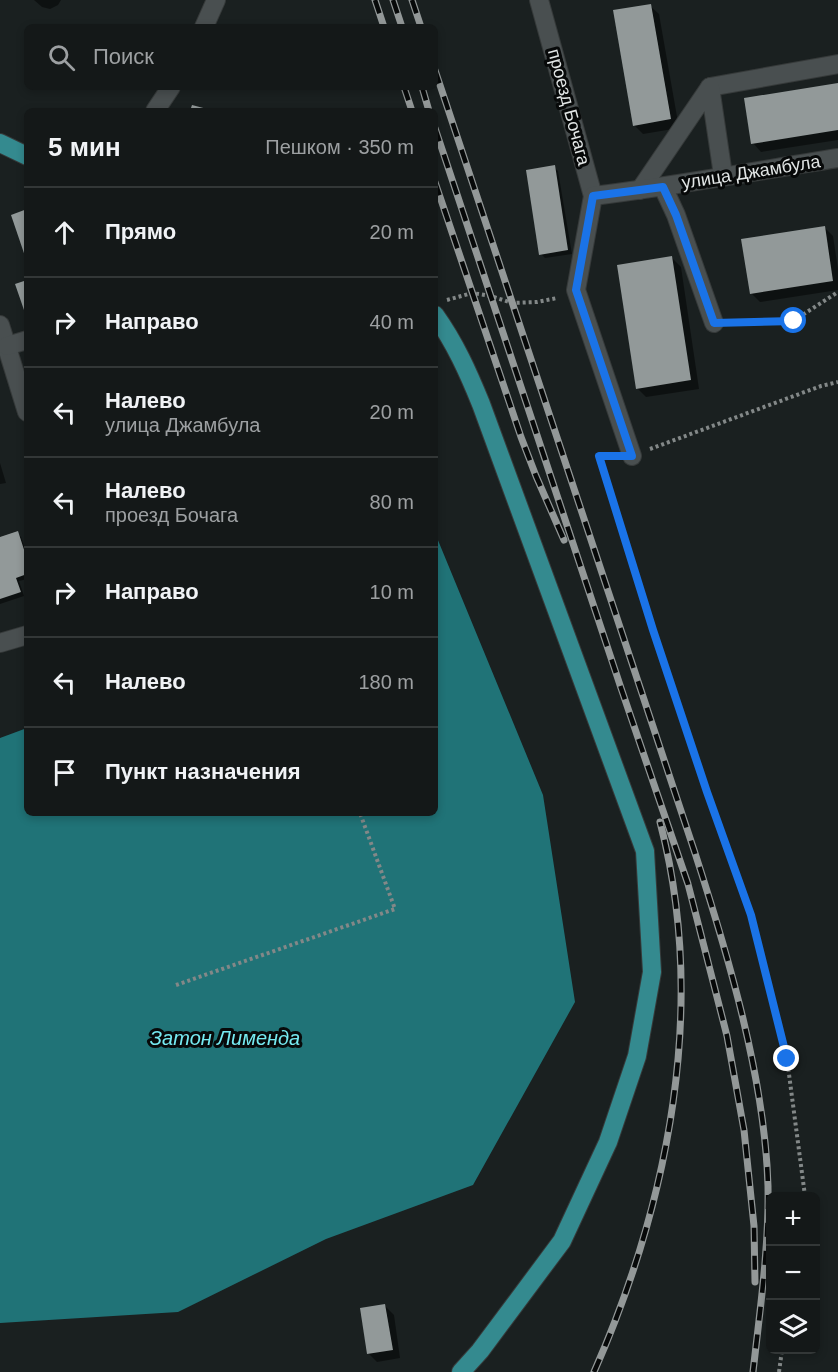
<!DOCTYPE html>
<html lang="ru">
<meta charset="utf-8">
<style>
body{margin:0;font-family:Helvetica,sans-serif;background:#1d2121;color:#f1f3f6}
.controls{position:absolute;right:18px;bottom:18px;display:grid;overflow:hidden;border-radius:9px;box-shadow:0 3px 9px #0003}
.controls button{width:54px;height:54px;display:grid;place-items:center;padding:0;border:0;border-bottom:2px solid #333737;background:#141818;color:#f1f3f6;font:30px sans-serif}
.stop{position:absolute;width:18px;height:18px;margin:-14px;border:4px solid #1a73e8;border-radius:50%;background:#fff}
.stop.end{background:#1a73e8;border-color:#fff;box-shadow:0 2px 6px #0008}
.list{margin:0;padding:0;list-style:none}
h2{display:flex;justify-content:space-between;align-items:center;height:78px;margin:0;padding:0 24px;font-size:26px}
h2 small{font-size:20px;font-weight:400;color:#9da0a2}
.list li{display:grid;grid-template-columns:39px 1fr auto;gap:18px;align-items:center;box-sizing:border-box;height:90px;padding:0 24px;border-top:2px solid #333737}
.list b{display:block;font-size:22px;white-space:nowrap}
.list p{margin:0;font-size:20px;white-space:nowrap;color:#9da0a2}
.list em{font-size:20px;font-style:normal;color:#9da0a2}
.icon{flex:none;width:33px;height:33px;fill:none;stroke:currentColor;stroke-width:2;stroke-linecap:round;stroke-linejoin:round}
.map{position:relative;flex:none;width:838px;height:1372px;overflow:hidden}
.search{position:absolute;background:#141818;box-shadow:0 3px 9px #0003;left:24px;top:24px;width:414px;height:66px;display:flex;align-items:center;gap:15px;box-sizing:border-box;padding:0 21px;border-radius:9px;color:#9da0a2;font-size:22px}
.panel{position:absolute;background:#141818;box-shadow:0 3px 9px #0003;left:24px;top:108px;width:414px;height:708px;border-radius:9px}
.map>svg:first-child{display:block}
.water{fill:#207377}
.shadow{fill:#0007}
.building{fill:#929999}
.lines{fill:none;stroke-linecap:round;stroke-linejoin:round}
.minor-casing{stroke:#363a3a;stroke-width:20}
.major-casing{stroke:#363a3a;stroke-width:20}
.path{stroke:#838888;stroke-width:4;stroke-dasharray:3 3;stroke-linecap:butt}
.minor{stroke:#494f50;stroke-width:18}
.major{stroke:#348a8f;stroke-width:18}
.rail-casing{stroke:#939898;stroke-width:7}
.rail{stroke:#070909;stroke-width:4.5;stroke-dasharray:14;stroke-linecap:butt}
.route{stroke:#1a73e8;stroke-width:8}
.labels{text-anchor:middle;stroke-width:6;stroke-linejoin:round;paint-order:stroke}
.street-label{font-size:18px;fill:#e2e6e6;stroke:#070909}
.water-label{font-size:20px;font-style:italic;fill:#76ebf2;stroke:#070909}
</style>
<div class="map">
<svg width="838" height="1372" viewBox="0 0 838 1372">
<rect width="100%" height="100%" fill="#1a2020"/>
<path class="water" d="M435 533 543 795 575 1002 473 1185 326 1239 178 1312 0 1323V738L27 728V813H435Z"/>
<g class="shadow">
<path d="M34 0H61L58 5 50 9 42 7Z"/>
<path d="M650 6 659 14 679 128 643 134 634 125Z"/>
<path d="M838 84V140L761 152 753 143Z"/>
<path d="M554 167 558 171 572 254 545 258 541 254Z"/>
<path d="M824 227 833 236 838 269V290L760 302 751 293Z"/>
<path d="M672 258 681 267 699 389 646 397 637 388Z"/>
<path d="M0 463 6 483 0 484Z"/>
<path d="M17 533 21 537 27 554V579L19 581 24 596 0 604V538Z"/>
<path d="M385 1306 394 1315 400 1358 377 1362 368 1353Z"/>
</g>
<g class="building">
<path d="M651 4 671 119 633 126 613 10Z"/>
<path d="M838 83V130L751 144 744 98Z"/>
<path d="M192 105 211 110V111H190Z"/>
<path d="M555 165 568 250 539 255 526 170Z"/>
<path d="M27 209V262L11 215Z"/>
<path d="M825 226 833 281 750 294 741 239Z"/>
<path d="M672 256 691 380 636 389 617 265Z"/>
<path d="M27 280V309L24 310 15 284Z"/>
<path d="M18 531 27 559V574L16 578 21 592 0 599V537Z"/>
<path d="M385 1304 393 1350 367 1354 360 1308Z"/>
</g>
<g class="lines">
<g class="minor-casing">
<g id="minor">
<path d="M539 0 593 196 576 290 632 456"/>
<path d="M204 27 216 0"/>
<path d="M710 87 838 64"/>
<path d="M155 111 171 87"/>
<path d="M663 187 676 215 714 323"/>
<path d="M640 190 710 87 723 175"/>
<path d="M593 196C675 186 756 171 838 158"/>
<path d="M0 325 27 412"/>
<path d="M7 346 27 340"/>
<path d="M0 643 27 635"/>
</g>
</g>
<g class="major-casing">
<g id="major">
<path d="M0 143 27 156"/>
<path d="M435 315C455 343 468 372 481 404L645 851 652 972 637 1056 608 1142 562 1241 480 1351 461 1372"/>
</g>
</g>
<g class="path">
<path d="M447 300 472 293 491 296 512 303 537 302 557 298"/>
<path d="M733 323 793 321 838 292"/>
<path d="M650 449 821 386 838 382"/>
<path d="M611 456H599L653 630 707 792 751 915 787 1059 805 1196"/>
<path d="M176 985 395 909 360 813"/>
<path d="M779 1372 782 1350"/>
</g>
<use href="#minor" class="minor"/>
<use href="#major" class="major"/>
<g class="rail-casing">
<g id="rail">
<path d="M375 0 384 27"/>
<path d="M393 0 402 27"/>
<path d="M412 0 421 27"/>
<path d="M435 70 695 853C728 955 765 1079 768 1186 769 1248 760 1310 753 1372"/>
<path d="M404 87 412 111"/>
<path d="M422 87 429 111"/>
<path d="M435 128 621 688 688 884 727 1036 744 1130 754 1226 755 1282"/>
<path d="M435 182 521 437 536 476 564 540"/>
<path d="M594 1372C669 1202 708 1005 660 822"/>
</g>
</g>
<use href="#rail" class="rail"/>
</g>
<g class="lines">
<path class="route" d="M787 1059 751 915 707 792 653 630 599 456H632L576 290 593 196 663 187 676 215 714 323 794 321"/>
</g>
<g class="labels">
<g class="street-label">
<text transform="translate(569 107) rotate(75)" y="6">проезд Бочага</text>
<text transform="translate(751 172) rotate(-9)" y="6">улица Джамбула</text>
</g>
<g class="water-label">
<text x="225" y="1045">Затон Лименда</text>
</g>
</g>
</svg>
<div class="controls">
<button>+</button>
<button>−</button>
<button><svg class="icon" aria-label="layers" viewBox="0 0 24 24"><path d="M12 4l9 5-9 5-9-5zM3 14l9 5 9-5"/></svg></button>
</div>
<div class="stop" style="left:794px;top:321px"></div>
<div class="stop end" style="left:787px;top:1059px"></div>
<div class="search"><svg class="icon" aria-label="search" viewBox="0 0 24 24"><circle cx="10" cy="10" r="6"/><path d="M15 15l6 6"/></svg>Поиск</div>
<section class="panel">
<h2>5 мин<small>Пешком · 350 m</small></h2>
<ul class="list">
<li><svg class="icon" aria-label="ahead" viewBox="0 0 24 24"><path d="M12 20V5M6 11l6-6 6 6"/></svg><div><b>Прямо</b></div><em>20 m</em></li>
<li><svg class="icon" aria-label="right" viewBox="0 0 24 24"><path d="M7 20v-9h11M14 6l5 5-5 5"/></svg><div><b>Направо</b></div><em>40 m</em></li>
<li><svg class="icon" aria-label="left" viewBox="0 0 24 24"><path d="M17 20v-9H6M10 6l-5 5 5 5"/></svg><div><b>Налево</b><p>улица Джамбула</p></div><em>20 m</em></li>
<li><svg class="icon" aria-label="left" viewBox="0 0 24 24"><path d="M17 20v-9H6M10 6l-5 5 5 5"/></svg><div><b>Налево</b><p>проезд Бочага</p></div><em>80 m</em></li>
<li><svg class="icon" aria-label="right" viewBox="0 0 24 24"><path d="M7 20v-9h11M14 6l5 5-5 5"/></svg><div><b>Направо</b></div><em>10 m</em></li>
<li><svg class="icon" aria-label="left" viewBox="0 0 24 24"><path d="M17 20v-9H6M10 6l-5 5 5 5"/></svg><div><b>Налево</b></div><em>180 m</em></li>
<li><svg class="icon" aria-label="arrive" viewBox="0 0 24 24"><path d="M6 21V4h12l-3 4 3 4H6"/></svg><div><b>Пункт назначения</b></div></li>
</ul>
</section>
</div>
